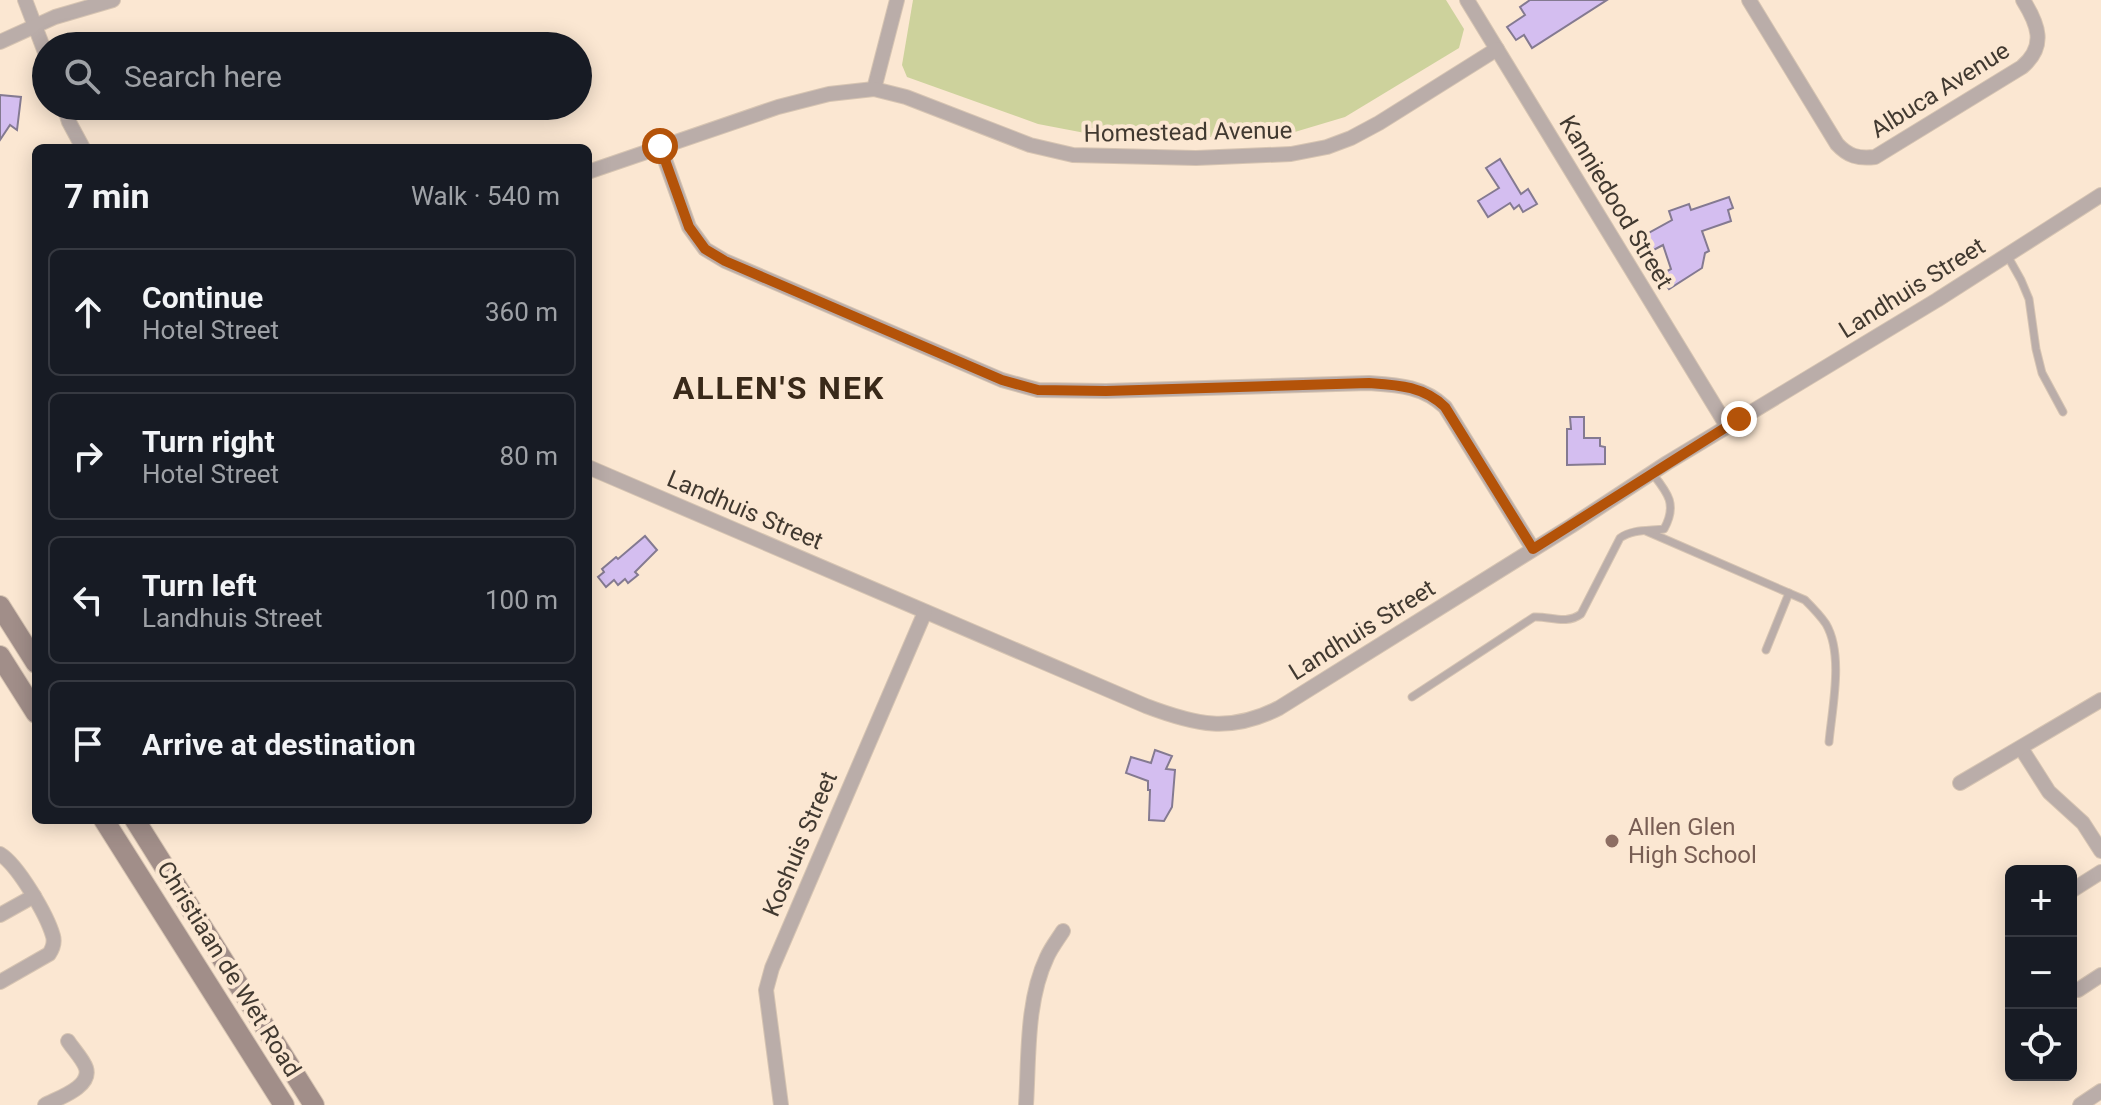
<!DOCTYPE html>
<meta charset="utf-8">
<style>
body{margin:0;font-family:Roboto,sans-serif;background:#242831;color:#f1f3f6}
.controls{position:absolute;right:24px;bottom:24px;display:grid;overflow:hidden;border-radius:12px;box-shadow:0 4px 20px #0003}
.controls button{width:72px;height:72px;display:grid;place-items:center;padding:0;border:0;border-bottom:2px solid #363941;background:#171b24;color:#f1f3f6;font:40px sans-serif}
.stop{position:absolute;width:24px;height:24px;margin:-18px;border:6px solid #b45309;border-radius:50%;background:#fff}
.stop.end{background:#b45309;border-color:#fff;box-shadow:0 2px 8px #0008}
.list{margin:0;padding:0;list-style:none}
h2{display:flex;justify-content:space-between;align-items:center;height:104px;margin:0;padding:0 32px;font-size:34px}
h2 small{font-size:26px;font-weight:400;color:#9ea1a6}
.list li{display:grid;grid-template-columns:52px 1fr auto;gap:24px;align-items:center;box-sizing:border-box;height:128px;margin:0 16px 16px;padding:0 16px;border:2px solid #363941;border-radius:12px}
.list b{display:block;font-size:30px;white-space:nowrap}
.list p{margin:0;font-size:26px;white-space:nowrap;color:#9ea1a6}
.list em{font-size:26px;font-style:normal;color:#9ea1a6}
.icon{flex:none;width:44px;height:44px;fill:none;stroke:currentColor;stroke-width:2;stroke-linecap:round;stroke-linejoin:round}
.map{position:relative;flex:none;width:2101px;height:1105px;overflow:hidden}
.search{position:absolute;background:#171b24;box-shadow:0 4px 20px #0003;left:32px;top:32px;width:560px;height:88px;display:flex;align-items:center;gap:20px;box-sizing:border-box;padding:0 28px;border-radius:44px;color:#9ea1a6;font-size:30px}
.panel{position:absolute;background:#171b24;box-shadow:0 4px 20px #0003;left:32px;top:144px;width:560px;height:680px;border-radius:12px}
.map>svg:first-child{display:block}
.green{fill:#cdd29c}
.building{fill:#d4bef0;stroke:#847a91;stroke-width:2}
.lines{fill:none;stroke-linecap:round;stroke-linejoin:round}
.service-casing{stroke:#d6c4b2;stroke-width:9}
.minor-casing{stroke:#d6c4b2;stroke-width:16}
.secondary-casing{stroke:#d6c4b2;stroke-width:22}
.service{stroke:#baada9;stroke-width:7}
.minor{stroke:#baada9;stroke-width:14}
.secondary{stroke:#a18e89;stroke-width:20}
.route{stroke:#b45309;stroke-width:10}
.education-dot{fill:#8d6e63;stroke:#fbe7d2;stroke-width:3}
.labels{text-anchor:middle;stroke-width:8;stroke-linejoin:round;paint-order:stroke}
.street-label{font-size:24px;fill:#413930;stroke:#fbe7d2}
.education-label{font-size:24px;fill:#785e54;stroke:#fbe7d2;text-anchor:start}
.district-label{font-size:32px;font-weight:bold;letter-spacing:2px;fill:#392919;stroke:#fbe7d2}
</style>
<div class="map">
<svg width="2101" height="1105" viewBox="0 0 2101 1105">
<rect width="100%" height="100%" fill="#fbe7d2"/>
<path class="green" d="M913 0H1446L1464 29 1459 48 1345 117 1278 137H1106L1038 124 907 77 902 65Z"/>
<g class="building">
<path d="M1530 0H1607L1532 48 1524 35 1516 40 1507 27 1525 15 1520 7Z"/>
<path d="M0 95 21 97 17 130 10 125 0 140Z"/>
<path d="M1500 159 1521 194 1528 189 1537 204 1523 212 1519 205 1514 209 1510 203 1488 217 1478 201 1499 188 1486 168Z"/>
<path d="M1729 197 1733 208 1728 210 1731 221 1702 231 1709 251 1705 253 1702 268 1669 289 1660 275 1671 269 1663 245 1644 255 1636 240 1672 220 1669 211 1689 204 1691 210Z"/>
<path d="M1570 417H1584V438H1600V446L1605 447V464L1567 465V429H1571Z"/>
<path d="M645 536 657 550 635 572 638 575 628 583 625 579 618 585 614 580 606 587 598 577 604 572 602 569 616 557 618 559Z"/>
<path d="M1155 750 1172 756 1166 769 1175 770 1172 807 1164 821 1149 820 1150 790H1148V781L1126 773 1131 757 1151 763Z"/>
</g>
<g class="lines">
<g class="service-casing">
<g id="service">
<path d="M2007 255 2021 280 2029 299 2036 349 2042 373 2063 412"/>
<path d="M1646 531 1805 600C1812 607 1820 615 1826 624 1844 655 1832 708 1829 742"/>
<path d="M1766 650 1789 593"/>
<path d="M1412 697 1534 617C1550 616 1566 625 1581 614L1620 538C1632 529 1649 531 1664 529 1678 504 1667 492 1652 473"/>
</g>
</g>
<g class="minor-casing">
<g id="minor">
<path d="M25 0 46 55"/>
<path d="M1467 0 1727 426"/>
<path d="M1749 0 1837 144C1848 156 1858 159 1875 157L2022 67C2047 46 2038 24 2023 0"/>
<path d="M0 42 55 17 113 0"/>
<path d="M874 89 897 0"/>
<path d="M64 106 69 122 83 148"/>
<path d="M660 146 689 227 705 249 725 261 1002 380 1038 390 1106 391 1369 383C1398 385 1423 386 1445 407L1533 549"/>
<path d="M588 172 778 107 829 94 874 89 906 97 1030 145 1073 155 1196 158 1291 154 1327 147 1351 138 1379 123 1497 49"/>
<path d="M588 467 1146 706C1196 725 1230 733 1279 708L1571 526 1667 463 1937 300 2101 195"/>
<path d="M2021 748 2049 792 2083 823 2101 851"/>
<path d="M1960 783 2101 700"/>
<path d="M0 854C18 865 47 915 53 936 55 943 53 948 49 954L0 982"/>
<path d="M2071 891 2101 872"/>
<path d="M0 915 34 896"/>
<path d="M2078 990 2101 975"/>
<path d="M45 1105C58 1098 92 1087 86 1068 83 1059 73 1049 68 1041"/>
<path d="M781 1105 766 990 772 968 925 612"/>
<path d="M1026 1105C1029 1057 1026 1001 1047 957 1051 948 1058 939 1063 931"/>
<path d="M2080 1105 2101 1091"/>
</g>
</g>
<g class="secondary-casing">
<g id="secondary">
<path d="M0 606 36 663"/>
<path d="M0 656 36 713"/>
<path d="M104 820 284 1105"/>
<path d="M135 820 314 1105"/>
</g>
</g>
<use href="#service" class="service"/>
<use href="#minor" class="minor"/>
<use href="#secondary" class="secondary"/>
</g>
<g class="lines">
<path class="route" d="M660 146 689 227 705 249 725 261 1002 380 1038 390 1106 391 1369 383C1398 385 1423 386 1445 407L1533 549 1739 419"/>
</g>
<circle class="education-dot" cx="1612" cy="841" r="8"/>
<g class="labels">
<g class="street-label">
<text transform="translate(1940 90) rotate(-32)" y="8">Albuca Avenue</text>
<text transform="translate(1188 132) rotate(-1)" y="8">Homestead Avenue</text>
<text transform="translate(1616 202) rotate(59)" y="8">Kanniedood Street</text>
<text transform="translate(1912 288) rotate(-32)" y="8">Landhuis Street</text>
<text transform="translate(745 510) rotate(23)" y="8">Landhuis Street</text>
<text transform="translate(1362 630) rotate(-32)" y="8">Landhuis Street</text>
<text transform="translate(800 844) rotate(-67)" y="8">Koshuis Street</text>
<text transform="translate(229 969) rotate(58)" y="8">Christiaan de Wet Road</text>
</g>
<g class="education-label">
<text x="1628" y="835">Allen Glen<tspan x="1628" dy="28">High School</tspan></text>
</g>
<g class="district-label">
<text x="779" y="399">ALLEN'S NEK</text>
</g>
</g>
</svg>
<div class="controls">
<button>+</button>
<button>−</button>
<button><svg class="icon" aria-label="locate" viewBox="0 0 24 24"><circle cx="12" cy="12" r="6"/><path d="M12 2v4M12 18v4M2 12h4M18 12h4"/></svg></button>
</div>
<div class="stop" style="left:660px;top:146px"></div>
<div class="stop end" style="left:1739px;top:419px"></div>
<div class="search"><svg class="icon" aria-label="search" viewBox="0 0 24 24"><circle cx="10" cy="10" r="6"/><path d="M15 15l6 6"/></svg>Search here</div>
<section class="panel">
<h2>7 min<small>Walk · 540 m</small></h2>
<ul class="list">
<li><svg class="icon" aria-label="ahead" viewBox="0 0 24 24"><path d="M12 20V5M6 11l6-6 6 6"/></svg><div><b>Continue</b><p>Hotel Street</p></div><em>360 m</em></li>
<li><svg class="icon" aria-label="right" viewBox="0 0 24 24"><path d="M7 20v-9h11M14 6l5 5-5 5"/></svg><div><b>Turn right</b><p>Hotel Street</p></div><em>80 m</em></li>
<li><svg class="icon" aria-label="left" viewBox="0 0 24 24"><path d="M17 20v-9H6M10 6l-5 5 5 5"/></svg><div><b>Turn left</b><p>Landhuis Street</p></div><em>100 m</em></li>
<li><svg class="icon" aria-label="arrive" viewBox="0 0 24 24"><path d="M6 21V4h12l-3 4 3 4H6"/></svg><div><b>Arrive at destination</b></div></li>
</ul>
</section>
</div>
